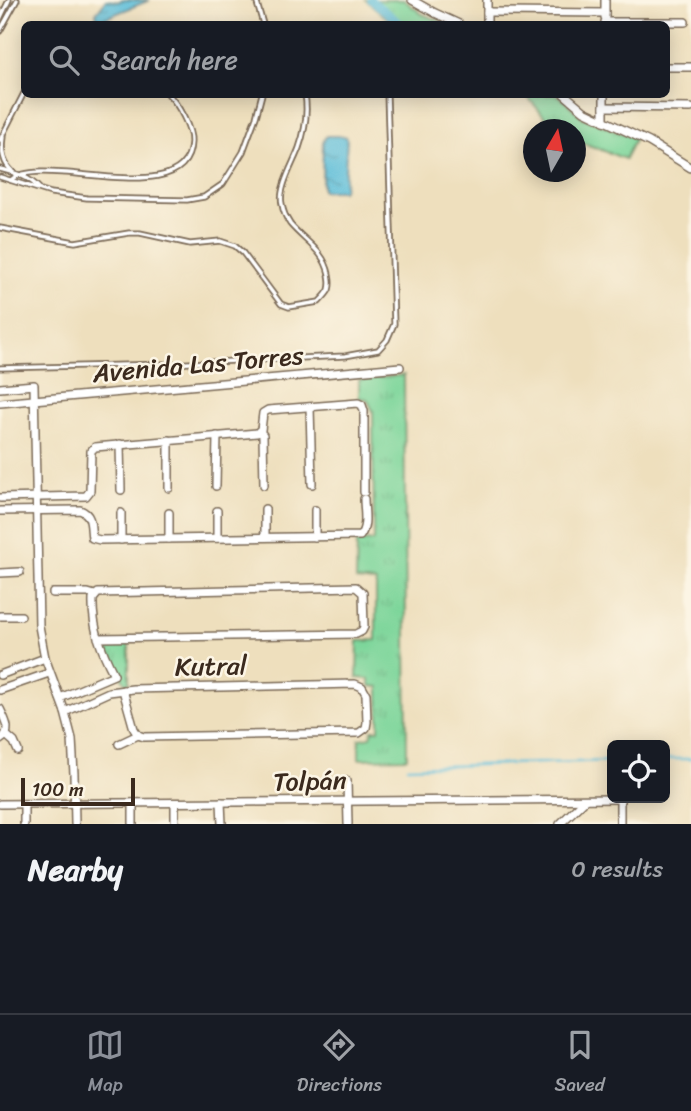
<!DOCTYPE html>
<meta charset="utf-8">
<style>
body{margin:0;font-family:Sriracha,sans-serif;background:#242831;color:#f1f3f6}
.controls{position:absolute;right:21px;bottom:21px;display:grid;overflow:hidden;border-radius:10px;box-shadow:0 4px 18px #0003}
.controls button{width:63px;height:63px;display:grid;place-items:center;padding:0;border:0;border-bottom:2px solid #363941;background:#171b24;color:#f1f3f6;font:35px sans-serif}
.compass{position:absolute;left:523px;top:119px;width:63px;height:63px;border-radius:50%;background:#171b24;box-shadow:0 4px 18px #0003;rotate:9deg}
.scale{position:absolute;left:21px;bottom:18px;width:114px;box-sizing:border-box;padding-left:7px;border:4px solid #3b2a1e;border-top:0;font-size:19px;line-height:24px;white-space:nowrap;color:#3b2a1e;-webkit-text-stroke:5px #fcf5e5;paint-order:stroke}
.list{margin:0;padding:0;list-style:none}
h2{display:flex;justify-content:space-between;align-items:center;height:91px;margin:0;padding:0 28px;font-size:30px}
h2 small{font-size:23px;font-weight:400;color:#9ea1a6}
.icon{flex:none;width:38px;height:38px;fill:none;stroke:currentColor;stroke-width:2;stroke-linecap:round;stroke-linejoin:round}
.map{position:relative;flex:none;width:691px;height:824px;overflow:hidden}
.search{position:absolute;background:#171b24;box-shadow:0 4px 18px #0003;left:21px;right:21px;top:21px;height:77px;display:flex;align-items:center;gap:18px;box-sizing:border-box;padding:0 24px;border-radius:10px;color:#9ea1a6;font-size:26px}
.sheet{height:189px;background:#171b24}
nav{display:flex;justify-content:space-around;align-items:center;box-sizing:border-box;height:98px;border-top:2px solid #363941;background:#171b24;font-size:19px;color:#9ea1a6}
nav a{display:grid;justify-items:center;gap:4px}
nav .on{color:#8c9099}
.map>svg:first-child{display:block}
.park{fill:url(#park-tufts);stroke:#5c805c;stroke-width:2}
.water{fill:url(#water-ripples);stroke:#4b747c;stroke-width:2}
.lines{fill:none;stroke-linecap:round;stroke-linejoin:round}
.stream{stroke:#5bbdd9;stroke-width:2.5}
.canal{stroke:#5bbdd9;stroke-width:8}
.lane-casing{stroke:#7a6956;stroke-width:7}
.street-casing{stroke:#7a6956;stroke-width:10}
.lane{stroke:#fff;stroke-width:3.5}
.street{stroke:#fff;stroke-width:7}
.labels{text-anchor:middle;stroke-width:5;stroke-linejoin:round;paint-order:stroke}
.street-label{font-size:26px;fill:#3b2a1e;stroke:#fcf5e5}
</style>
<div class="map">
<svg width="691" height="824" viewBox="0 0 691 824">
<defs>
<pattern id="park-tufts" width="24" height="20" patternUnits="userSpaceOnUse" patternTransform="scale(1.75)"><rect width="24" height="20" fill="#7cd59a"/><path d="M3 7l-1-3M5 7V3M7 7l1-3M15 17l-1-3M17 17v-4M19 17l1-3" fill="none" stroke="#6cb784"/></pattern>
<pattern id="water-ripples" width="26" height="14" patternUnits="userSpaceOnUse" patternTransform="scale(1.75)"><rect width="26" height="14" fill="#5bbdd9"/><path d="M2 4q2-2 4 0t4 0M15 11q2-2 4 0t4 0" fill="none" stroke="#4c9aaf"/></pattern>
</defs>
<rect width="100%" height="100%" fill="#fcf5e5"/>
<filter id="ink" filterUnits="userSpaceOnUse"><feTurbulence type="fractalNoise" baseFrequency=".0143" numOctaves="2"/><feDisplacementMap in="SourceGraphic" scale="14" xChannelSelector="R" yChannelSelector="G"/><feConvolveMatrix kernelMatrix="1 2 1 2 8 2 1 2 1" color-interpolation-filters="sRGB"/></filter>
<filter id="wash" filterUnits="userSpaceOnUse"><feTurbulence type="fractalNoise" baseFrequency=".00686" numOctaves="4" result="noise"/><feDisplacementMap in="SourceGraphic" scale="28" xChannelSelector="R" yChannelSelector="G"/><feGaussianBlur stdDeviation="1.57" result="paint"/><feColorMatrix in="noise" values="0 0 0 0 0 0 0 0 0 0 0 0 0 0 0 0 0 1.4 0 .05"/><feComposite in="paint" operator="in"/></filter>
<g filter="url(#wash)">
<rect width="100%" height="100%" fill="#eedfbd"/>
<g class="park">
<path d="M366 0H404L422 14 448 24H394Z"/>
<path d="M526 95H558L583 118 635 138 625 159 578 141 576 140V130L560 129 550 123Z"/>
<path d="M404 375 407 758 359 759V739L371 737 372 730H379V687L370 686V679L357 678 358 641 376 640V582L356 580 357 542 374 541 373 411 367 399 359 398V380Z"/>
<path d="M112 643H129V683H125L109 653 108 647Z"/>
</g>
<g class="water">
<path d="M106 0 118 2 122 0H150L103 19 97 18 96 13Z"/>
<path d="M326 136H344L347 138 344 188 342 191H322L323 142Z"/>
</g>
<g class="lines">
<g class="stream">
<path d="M665 759H691"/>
<path d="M407 767 612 761"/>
</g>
<path class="canal" d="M371 0 401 24"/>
</g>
</g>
<g filter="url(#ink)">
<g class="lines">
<g class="lane-casing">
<g id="lane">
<path d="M256 0 263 24"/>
<path d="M0 19 9 0"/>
<path d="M0 31 17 0"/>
<path d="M3 137C1 150 2 162 12 171"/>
<path d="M0 140 24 93"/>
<path d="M0 169C15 173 28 176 39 188"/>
<path d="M0 177 51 193 87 198 187 200 204 197 223 184 243 152 256 117 262 94"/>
<path d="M11 180C43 152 189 213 191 142 192 129 178 104 168 94"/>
<path d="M0 228 75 242 129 233H140L190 244 220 241 235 246 243 253 281 304 289 307 319 302C322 299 327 294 329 290 331 284 330 279 329 274 324 250 304 241 290 224 286 218 283 211 282 204 278 189 294 162 299 148 305 131 308 112 305 94"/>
<path d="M0 368 167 364 345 356 378 350 387 340 394 324 387 94"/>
</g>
</g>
<g class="street-casing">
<g id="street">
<path d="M412 0 435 13 459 24"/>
<path d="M487 12 605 13"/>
<path d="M605 17V0"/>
<path d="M605 22H685"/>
<path d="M487 24V0"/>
<path d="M666 67H691"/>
<path d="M564 94 584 111 649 142 691 168"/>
<path d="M604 107 691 108"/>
<path d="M604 121V94"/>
<path d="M0 388 34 385 39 626 45 658 65 712 72 739 74 774 75 824"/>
<path d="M0 403 400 367"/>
<path d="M310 407 312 484"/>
<path d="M259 431 263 435 264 485"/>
<path d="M120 444 121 490"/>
<path d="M216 486 217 436"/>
<path d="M169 488V440"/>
<path d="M0 498 86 496 90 491 91 451 95 447 257 433 261 430 263 413 268 410 358 403 362 405 364 411V492"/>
<path d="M265 509V537"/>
<path d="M0 511 80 510C93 515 90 526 92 538L100 540 360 536C368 526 364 511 364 499"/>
<path d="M217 511V538"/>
<path d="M169 513V539"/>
<path d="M315 537V510"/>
<path d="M121 540V513"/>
<path d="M0 573 20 572"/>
<path d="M53 593H88L95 595"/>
<path d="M0 616H21"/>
<path d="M0 675 45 658"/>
<path d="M0 690 49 673"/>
<path d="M123 690 134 729 138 735"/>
<path d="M60 698 114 675C101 650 92 627 93 599L98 593 356 587 363 593 364 627 362 631 356 634 98 638"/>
<path d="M0 709C5 720 13 732 0 740"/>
<path d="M65 712 109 692 133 689 355 684 362 687 366 694 367 722 366 728 359 733 144 737 138 735 119 744"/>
<path d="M6 735 14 742 18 751"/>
<path d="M347 781 348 824"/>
<path d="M620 798V824"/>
<path d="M221 802 222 824"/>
<path d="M175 803V824"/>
<path d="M0 804 620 799"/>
<path d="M24 804V824"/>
<path d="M133 824V803"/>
<path d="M560 824 585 800"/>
</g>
</g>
<use href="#lane" class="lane"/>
<use href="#street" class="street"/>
</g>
</g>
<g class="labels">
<g class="street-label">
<text transform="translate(198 364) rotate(-5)" y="9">Avenida Las Torres</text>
<text transform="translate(211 666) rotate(-1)" y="9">Kutral</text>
<text transform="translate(310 781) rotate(-1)" y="9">Tolpán</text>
</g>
</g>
</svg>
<div class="controls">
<button><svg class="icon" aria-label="locate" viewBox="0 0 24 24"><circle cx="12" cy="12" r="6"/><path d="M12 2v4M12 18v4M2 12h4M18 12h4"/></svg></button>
</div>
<svg class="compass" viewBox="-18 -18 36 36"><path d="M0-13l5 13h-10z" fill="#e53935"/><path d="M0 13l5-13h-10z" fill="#9ea1a6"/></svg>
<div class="scale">100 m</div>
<div class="search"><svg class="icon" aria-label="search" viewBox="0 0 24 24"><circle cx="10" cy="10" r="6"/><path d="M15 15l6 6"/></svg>Search here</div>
</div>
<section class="sheet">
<h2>Nearby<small>0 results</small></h2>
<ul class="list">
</ul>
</section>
<nav>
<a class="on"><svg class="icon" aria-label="map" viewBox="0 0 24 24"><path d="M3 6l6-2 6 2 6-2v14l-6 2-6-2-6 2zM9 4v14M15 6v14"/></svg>Map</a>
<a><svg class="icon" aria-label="directions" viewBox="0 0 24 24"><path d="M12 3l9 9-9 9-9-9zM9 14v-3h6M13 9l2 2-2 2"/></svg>Directions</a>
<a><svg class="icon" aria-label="saved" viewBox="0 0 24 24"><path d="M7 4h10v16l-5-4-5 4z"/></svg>Saved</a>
</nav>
